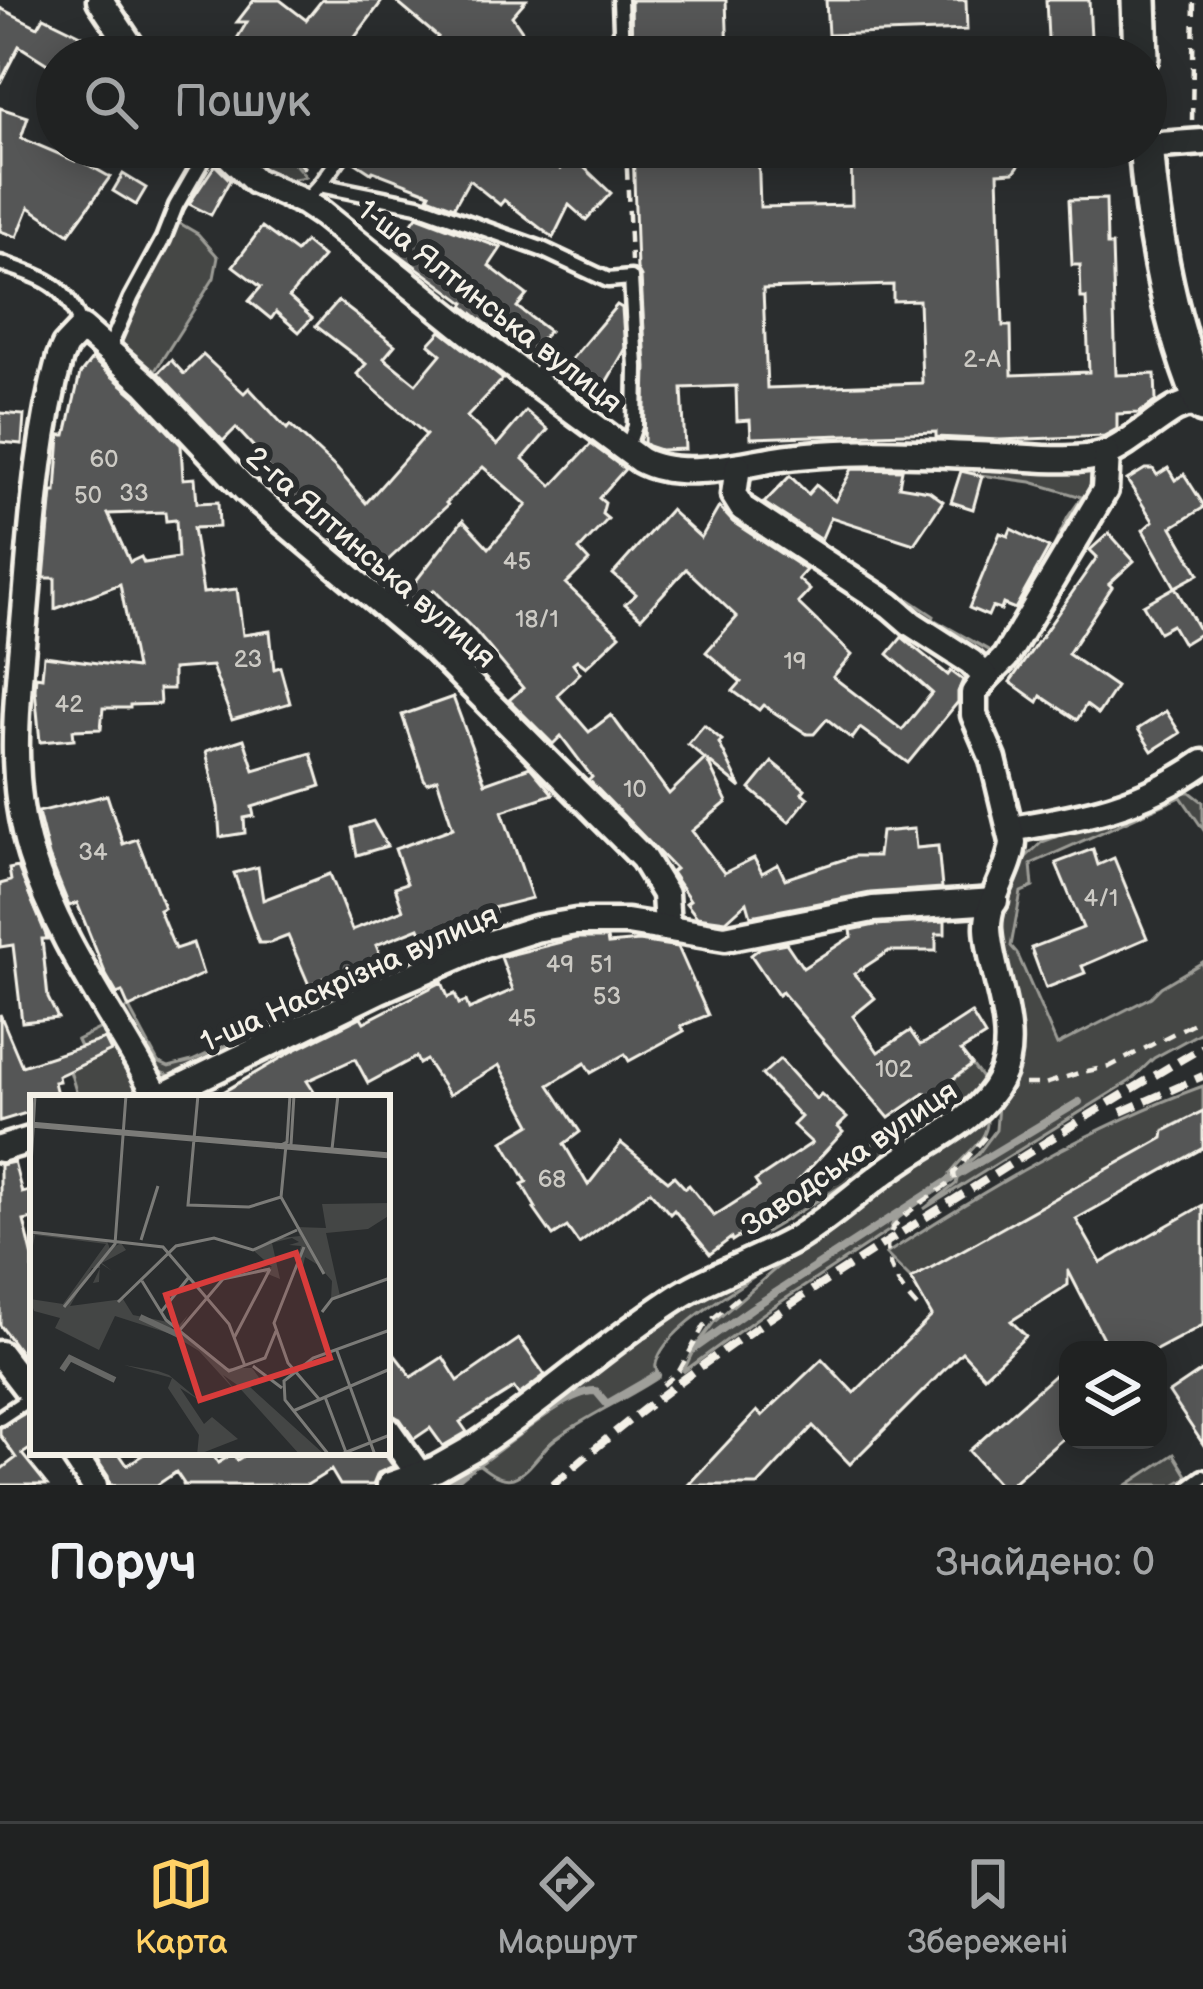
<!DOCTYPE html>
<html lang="uk">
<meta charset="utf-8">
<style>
body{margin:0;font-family:"Balsamiq Sans",sans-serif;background:#2d2f2f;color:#f1f3f6}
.controls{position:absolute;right:36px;bottom:36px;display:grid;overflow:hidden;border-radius:24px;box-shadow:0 6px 30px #0003}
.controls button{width:108px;height:108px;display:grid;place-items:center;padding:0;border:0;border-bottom:3px solid #3d3f40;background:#202222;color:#f1f3f6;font:60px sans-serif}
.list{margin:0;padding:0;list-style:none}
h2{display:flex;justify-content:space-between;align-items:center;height:156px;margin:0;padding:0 48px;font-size:51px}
h2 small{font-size:39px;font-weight:400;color:#a2a4a5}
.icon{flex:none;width:66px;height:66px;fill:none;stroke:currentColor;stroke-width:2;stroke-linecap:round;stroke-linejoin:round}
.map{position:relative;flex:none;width:1203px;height:1485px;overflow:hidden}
.search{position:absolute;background:#202222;box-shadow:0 6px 30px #0003;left:36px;right:36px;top:36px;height:132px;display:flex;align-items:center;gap:30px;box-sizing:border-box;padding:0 42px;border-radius:66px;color:#a2a4a5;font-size:45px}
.sheet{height:336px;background:#202222}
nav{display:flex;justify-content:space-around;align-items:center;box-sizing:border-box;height:168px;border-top:3px solid #3d3f40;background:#202222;font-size:33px;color:#a2a4a5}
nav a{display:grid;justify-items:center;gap:6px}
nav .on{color:#ffd166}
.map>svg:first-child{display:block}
.green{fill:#444645;stroke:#9c9c96;stroke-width:3}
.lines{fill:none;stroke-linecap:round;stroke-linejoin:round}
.stream{stroke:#9f9f9a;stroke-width:8}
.building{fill:#555756;stroke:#f4f1e8;stroke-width:3;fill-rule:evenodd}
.lane-casing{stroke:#f4f1e8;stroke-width:21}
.street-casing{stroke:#f4f1e8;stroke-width:33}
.secondary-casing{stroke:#f4f1e8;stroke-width:42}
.path{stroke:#f4f1e8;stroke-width:4.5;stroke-dasharray:12 9;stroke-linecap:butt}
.lane{stroke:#2a2d2e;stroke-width:12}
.street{stroke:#2a2d2e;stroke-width:24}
.secondary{stroke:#2a2d2e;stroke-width:33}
.rail{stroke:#f4f1e8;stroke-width:8;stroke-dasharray:18 9;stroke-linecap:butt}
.labels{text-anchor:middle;stroke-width:12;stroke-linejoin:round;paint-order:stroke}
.number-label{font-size:24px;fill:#cccac4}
.street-label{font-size:30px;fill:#f4f1e8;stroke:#2a2d2e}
.inset-river{fill:none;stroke:#676866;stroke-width:6}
.inset-road{fill:none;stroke:#7b7b78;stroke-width:3}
.view{fill:#d93c3b;fill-opacity:0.15;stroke:#d93c3b;stroke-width:6}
.inset-edge{fill:none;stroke:#f4f1e8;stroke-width:6}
</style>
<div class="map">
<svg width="1203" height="1485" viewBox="0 0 1203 1485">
<rect width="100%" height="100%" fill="#2a2d2e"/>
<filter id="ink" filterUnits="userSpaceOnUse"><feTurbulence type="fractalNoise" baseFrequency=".00833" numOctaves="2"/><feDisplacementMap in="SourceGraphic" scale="24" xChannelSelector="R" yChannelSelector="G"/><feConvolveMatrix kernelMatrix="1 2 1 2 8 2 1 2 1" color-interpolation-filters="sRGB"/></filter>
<g filter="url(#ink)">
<g class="green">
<path d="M241 147H280L306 177 275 182 247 166Z"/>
<path d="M176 221 198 234 218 257 214 278 149 380 121 350 123 335 132 307Z"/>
<path d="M969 466H1074L1090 471 1095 479 1093 497 990 667C977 643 931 624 907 611L908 599 934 616 933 619 994 653 1031 594 1068 517 1082 497 1031 482 973 474 975 470Z"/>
<path d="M1178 792H1190L1203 802V829L1181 797 1031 864 1033 887 1021 892 1011 946 1017 953 1057 1045 1151 997 1161 987 1203 962V1031L1154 1058 1130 1081 924 1209 956 1184 959 1170 978 1154 996 1130 998 1105 1012 1085 1015 1060 1001 923 1008 886 1023 860 1042 842Z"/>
<path d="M129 1008 158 1062 169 1067 192 1061 301 1010V1019L194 1071 171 1076 157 1071 120 1012Z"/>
<path d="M109 1024 143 1090 140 1098H78L70 1071 87 1062 77 1040Z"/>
<path d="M972 1065 988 1086 979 1096 902 1149 886 1132Z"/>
<path d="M1203 1086V1111L1164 1130V1138L911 1279 886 1254C986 1189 1090 1127 1203 1086Z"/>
<path d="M986 1115C993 1140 962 1154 950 1174L951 1179 893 1222 890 1230 767 1311 683 1372 694 1349 714 1322 803 1245Z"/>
<path d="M879 1138 891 1156 766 1232 761 1223 806 1193Z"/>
<path d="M761 1266 763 1270C734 1292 672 1324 658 1358 654 1367 656 1369 659 1377 625 1400 587 1415 554 1440 541 1450 529 1473 513 1478 499 1482 483 1468 472 1459L663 1309Z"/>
<path d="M1174 1454 1188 1477 1174 1485H1127Z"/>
</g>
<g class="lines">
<g class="stream">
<path d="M956 1176 1079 1102"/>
<path d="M694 1349 752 1308 951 1179"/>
<path d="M477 1463C505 1445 566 1389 596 1391L607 1404 657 1375"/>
<path d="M449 1485 472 1466"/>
</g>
</g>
<g class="building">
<path d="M254 0H280L306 20 322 0H383L340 57H226L247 22H237Z"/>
<path d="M394 0H526L512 16 540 57H421L438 37Z"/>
<path d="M631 0H726L728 57H632Z"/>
<path d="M826 0H966L967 30 828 35Z"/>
<path d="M1046 0H1089L1092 57H1049Z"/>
<path d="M0 8 38 27 44 17 91 40 82 57H57V70L19 46 0 83Z"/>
<path d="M0 108 28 117 21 138 75 161 76 158 110 177 69 234 29 207 17 237 0 231Z"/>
<path d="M357 147H542L560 169 572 156 611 193 586 220 569 205 553 238 504 200 500 205 469 180 454 207 428 197 430 193 373 171 371 173 351 160Z"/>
<path d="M633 147H758L760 207 852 205 851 147H1033L1014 172 998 173 1003 326H1011L1012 375 1089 372 1086 298H1081L1080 265H1072L1069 200 1106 199 1107 245H1112L1116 375 1155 374 1156 401 1139 413 1117 414V429L1104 436 1000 440 936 437V432L751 438 750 420 737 421 736 386 682 388 685 449 660 450 648 446 644 443 646 367 641 277 637 270ZM893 285V301L919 300 922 383 767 388 763 289Z"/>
<path d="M215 165 230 180 211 215 189 204Z"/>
<path d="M123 174 146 188 136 205 113 191Z"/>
<path d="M417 216 501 248 489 266 527 295 517 307 549 331 526 355 463 306 465 303 393 250Z"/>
<path d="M262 227 296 252 305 242 323 257 289 297 312 318 299 332 276 312 271 319 249 301 261 287 233 266Z"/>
<path d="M338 301 395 345 384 358 416 384 441 354 429 344 441 331 503 379 467 417 497 445 526 411 548 430 523 459 552 486 591 444 625 469 599 498 605 503 602 514 608 519 579 550 589 561 566 584 620 635 586 667 577 660 573 663 580 673 557 695 589 732 611 715 669 794 705 759 688 744 704 725 722 740 719 743 741 788 707 760 727 802 692 831 724 873 754 858 762 873 778 864 785 879 854 856H878L881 832 914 829 916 848 938 846 942 888 870 893 751 916 747 902 726 921 697 917 686 903 690 900 671 872 675 869 589 780 592 777 561 736 553 744 509 700 523 688 476 632 434 590 417 612 402 599 463 520 489 548 527 505 483 467 446 503 448 505 372 575 339 545 297 498 291 503 267 481 274 473 261 461 264 458 236 428 223 441 158 373 171 360 184 374 203 355 244 393 249 388 287 429 290 425 337 469 366 503 426 435 357 374 366 364 316 326Z"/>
<path d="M617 305 622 308 625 350 593 405 563 383 571 374 563 369Z"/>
<path d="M92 359 135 396 181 445 183 479 195 478 197 503 218 502 219 527 193 528 203 593 237 589 243 635 270 631 274 669 280 667 290 703 232 720 212 666 173 669V689H159L160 704 130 705V708H103L101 729 73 730 74 739 40 742 35 689 36 676 42 677 44 656 136 668 120 584 55 609V578H44L52 492H56L60 435H66L80 374ZM165 512 166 521 176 520 178 558 144 563 141 557 130 562 108 514Z"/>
<path d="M0 413 24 415 22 444 0 442Z"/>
<path d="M1168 468 1175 480 1184 474 1203 504V508L1172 527 1199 574 1175 587 1143 530 1153 521 1127 480 1145 469H1153L1157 475Z"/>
<path d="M852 469 902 470 899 486 929 491 943 501 914 544 831 517 821 540 764 503 790 476 808 494 816 485 835 501Z"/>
<path d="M961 471 982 476 973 509 951 502Z"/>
<path d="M719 507 733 522 806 570 798 579 810 590 798 603 852 655 833 677 902 730 932 693 888 654 902 637 948 675 951 671 963 680 958 692V702L908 763 860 728 852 739 827 719 814 734H807L763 705 759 710 733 691 741 682 706 652 737 617 686 569 641 618 625 604 636 594 613 574 670 510 701 538Z"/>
<path d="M1011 529 1049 548 1015 609 1003 604 1001 610 992 607 988 616 969 608 1000 533 1008 536Z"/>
<path d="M1109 533 1134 561 1109 584 1112 587 1068 654 1116 687 1098 714 1086 705 1077 720 1041 696 1038 702 1010 682 1097 557 1090 550Z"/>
<path d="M1175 587 1201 633 1183 644 1172 625 1159 632 1143 605Z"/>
<path d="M453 697 485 783 530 767 553 794 502 811 532 898 493 908 495 912 470 923 471 926 426 945 419 928 376 945 380 955 373 958 374 962 340 976 338 972 309 985 288 936 270 943H259L234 873 258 867 263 900 330 874 352 930 403 910 395 887 407 883 395 849 453 828 437 779 427 783 424 779 402 715Z"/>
<path d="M1166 711 1180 733 1152 751 1138 729Z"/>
<path d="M244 739 254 770 311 753 321 786 252 807 254 816 244 818 245 833 220 837 218 807 206 751Z"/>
<path d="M772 762 805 789 802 793 808 798 789 822 750 789Z"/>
<path d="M107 795 123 844 137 839 164 908 159 910 175 949 193 943 203 974 129 1008 122 992 117 994 106 975 77 903 69 906 49 856 38 812Z"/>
<path d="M373 821 387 846 357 855 352 828Z"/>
<path d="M1093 849 1098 865 1114 858 1147 938 1082 966 1085 973 1046 988 1031 948 1083 928 1056 863Z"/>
<path d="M18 867 46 935 47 939H42L48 998 58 1018 22 1022 13 945 0 947V884L11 881 9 869Z"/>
<path d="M945 921V934H936V951H889L854 974 875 998 853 1016 878 1052 910 1031 920 1045 925 1043 971 1013 985 1036 961 1051 972 1065 928 1097 925 1093 889 1118 782 992 778 995 751 955 760 948 786 943 803 968 852 936 851 930 875 925Z"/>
<path d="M577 938H607L608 944 639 941 678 947 708 1015 681 1026 684 1031 629 1061 625 1054 591 1073 585 1063 549 1085 580 1132 564 1144 588 1185 621 1143 668 1181 674 1176 685 1188 689 1185 714 1216 759 1187 755 1181 812 1143 793 1125 801 1117 762 1075 780 1059 816 1099 821 1094 847 1118 838 1127 843 1132 798 1181 806 1193 732 1241 731 1238 710 1254 674 1210 670 1214 650 1191 579 1244 567 1227 553 1236 534 1209 536 1208 522 1184 527 1182 503 1141 531 1124 499 1065 449 1095 426 1060 419 1064 416 1057 368 1083 355 1059 307 1081 318 1098H213L293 1051 361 1017 364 1022 442 982 448 997 455 994 459 1004 466 1001 469 1009 513 990 501 957Z"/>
<path d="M0 1014 22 1066 105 1039 111 1051 58 1076 59 1081 54 1082 58 1098H33V1111L0 1121Z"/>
<path d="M1203 1111V1148L1076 1219 1101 1263 1203 1205V1325L1156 1350H1109L1068 1270V1285L1011 1321 1026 1336 984 1376 962 1352 850 1464 813 1426 758 1485H688L757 1411 762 1416 822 1359 854 1393 932 1316 911 1279 1163 1138 1164 1131Z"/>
<path d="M14 1162 22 1193 33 1190V1219L24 1221 33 1258V1370L0 1325V1165Z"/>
<path d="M519 1339 545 1375 519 1395 514 1388 460 1422 467 1432 443 1446 430 1428 414 1439 400 1419 387 1413V1345L412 1377 443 1357 458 1381Z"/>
<path d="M1068 1363V1434L1010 1485H999L969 1451Z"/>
<path d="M1203 1370V1444L1169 1393Z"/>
<path d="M27 1412 33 1413V1447L22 1454 47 1485H0V1470L16 1458 0 1435V1428Z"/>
<path d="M92 1452H118L127 1465 147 1452H211L218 1463 233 1454 237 1460 250 1452H383L393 1466 378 1473 373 1485H340L331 1470 307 1485H182L184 1484 176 1472 157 1485H110L108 1476Z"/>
</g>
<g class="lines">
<g class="lane-casing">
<g id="lane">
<path d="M620 0 622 57"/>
<path d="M320 185 347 147"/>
<path d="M305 201 320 185 418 205 544 250 608 280 631 278 636 367 635 426 631 437 624 447"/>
<path d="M0 263C45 279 64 281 82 328"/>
<path d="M109 349 131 298 163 239 176 206 210 147"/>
<path d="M0 1418 33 1396"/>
<path d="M1192 1485 1203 1477"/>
</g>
</g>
<g class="street-casing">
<g id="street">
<path d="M100 0 138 57"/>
<path d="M1146 146 1203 142"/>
<path d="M220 147 255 181 304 202 322 214 487 347 640 460C676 480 736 466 775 459 847 448 923 453 995 456 1027 457 1075 464 1105 454 1127 446 1154 421 1175 409L1185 405 1203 404"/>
<path d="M986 677 1005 658 1105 490 1107 453"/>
<path d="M1011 829C1084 817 1142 806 1203 763"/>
<path d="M158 1098C116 1019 58 942 31 855 5 772 19 687 26 601 33 519 38 437 60 357L65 346 82 328 146 384 245 489 434 648 643 858 665 894 667 927"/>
<path d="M158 1098 380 990 482 946 535 929 576 922H627L725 938 873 909 995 901"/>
<path d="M0 1149 33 1139"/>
<path d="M0 1354 33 1397"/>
<path d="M387 1429 420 1476"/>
<path d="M72 1452 94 1485"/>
<path d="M390 1485 436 1469 473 1448C541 1403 602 1347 670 1302 707 1277 752 1263 792 1241 831 1218 864 1185 902 1160 935 1137 980 1118 999 1080 1023 1034 990 976 988 928 987 899 1011 871 1013 842L993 759 974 715V693L986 677 971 662 912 624 890 605 742 508 734 495 738 466"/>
</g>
</g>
<g class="secondary-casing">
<g id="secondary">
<path d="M1139 0 1141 57"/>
<path d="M1146 145C1153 233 1169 323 1203 405"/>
</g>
</g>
<g class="path">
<path d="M1192 120 1194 0"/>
<path d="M284 147 305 169"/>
<path d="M626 147 631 261"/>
<path d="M1025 1084H1045L1082 1072 1109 1067 1203 1018"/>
<path d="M917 1307C897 1286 872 1247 899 1221 915 1205 937 1193 955 1180L954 1173 986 1136"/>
<path d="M663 1385 679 1371 704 1326 741 1295"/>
</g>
<use href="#lane" class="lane"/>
<use href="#street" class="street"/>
<use href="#secondary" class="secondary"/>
<g class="rail">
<path d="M1121 1112 1203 1076"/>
<path d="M553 1485C666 1383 795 1300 923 1219 1016 1161 1108 1102 1203 1047"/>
</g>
</g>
</g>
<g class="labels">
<g class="number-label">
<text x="982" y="367">2-А</text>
<text x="104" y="467">60</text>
<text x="134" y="501">33</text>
<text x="88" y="503">50</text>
<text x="517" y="569">45</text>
<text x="537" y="627">18/1</text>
<text x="248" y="667">23</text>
<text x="795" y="669">19</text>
<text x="69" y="712">42</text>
<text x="635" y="797">10</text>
<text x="93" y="860">34</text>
<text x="1101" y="906">4/1</text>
<text x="560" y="972">49</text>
<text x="601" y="972">51</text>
<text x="607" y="1004">53</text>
<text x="522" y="1026">45</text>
<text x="894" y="1077">102</text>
<text x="552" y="1187">68</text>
</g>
<g class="street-label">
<text transform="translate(490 306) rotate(38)" y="10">1-ша Ялтинська вулиця</text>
<text transform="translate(371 557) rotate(41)" y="10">2-га Ялтинська вулиця</text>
<text transform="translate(349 978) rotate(-24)" y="10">1-ша Наскрізна вулиця</text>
<text transform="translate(849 1158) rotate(-34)" y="10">Заводська вулиця</text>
</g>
</g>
<g transform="translate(30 1095)">
<rect width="360" height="360" fill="#2a2d2e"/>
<path d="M360 108V120L338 134 296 138 310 201 301 204 302 186 288 170 275 162 273 171 267 170 272 161 266 169 271 151 259 150 269 147 262 143 242 148 250 184 228 175 242 172 224 156 241 144 270 141 266 132 296 133 292 109ZM0 139 77 146 80 154 91 148 96 155 72 168 82 176 70 168 69 187 63 188 70 173H62L40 211 93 204 103 220 138 227 144 236 158 220 149 235 193 273H222L231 285 220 292 295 360H270L206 289 193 280 209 300 169 256 141 239 85 221 69 255 25 233 30 223 4 216 0 204 33 209 76 149 5 140 2 156ZM94 270 128 276 139 280 169 305 150 293 174 329 182 322 208 344 167 360 169 340 138 293 142 283Z" fill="#444645"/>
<path class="inset-river" d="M110 222 149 240M32 275 40 263 85 285"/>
<path class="inset-road" d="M168 0 158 110 219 112 251 102M0 28 360 59M0 31 360 62M256 50 251 102 294 179M261 50 264 0M245 53 257 47 260 0M302 54 308 0M0 88 5 0M0 137 133 152 199 229 215 271M111 145 128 91M274 152 244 228 258 268 289 304M112 186 136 225 199 276 235 263 246 236M88 207 146 151 184 143 223 155 267 135M34 212 85 149 96 0M131 217 159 182M292 217 302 204 360 183M149 236 193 184 240 174M204 243 240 174M307 256 345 360M223 271 252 293M295 302 317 360M263 316 360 274M299 360 255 305 254 286 283 263 360 235M309 360 360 340"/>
<path class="view" d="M266 158 300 263 170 305 136 200Z"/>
<rect width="360" height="360" class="inset-edge"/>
</g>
</svg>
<div class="controls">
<button><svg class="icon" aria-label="layers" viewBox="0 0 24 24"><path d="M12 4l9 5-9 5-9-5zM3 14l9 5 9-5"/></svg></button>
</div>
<div class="search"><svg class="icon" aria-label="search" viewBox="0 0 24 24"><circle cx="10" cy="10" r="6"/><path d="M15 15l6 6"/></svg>Пошук</div>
</div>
<section class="sheet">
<h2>Поруч<small>Знайдено: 0</small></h2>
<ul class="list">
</ul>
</section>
<nav>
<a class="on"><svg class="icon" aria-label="map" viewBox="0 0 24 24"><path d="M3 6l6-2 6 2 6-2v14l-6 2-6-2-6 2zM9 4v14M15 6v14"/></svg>Карта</a>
<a><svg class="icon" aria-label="directions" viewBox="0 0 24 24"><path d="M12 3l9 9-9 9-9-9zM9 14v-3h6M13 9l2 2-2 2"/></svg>Маршрут</a>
<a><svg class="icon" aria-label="saved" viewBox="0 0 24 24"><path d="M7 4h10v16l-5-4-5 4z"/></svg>Збережені</a>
</nav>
